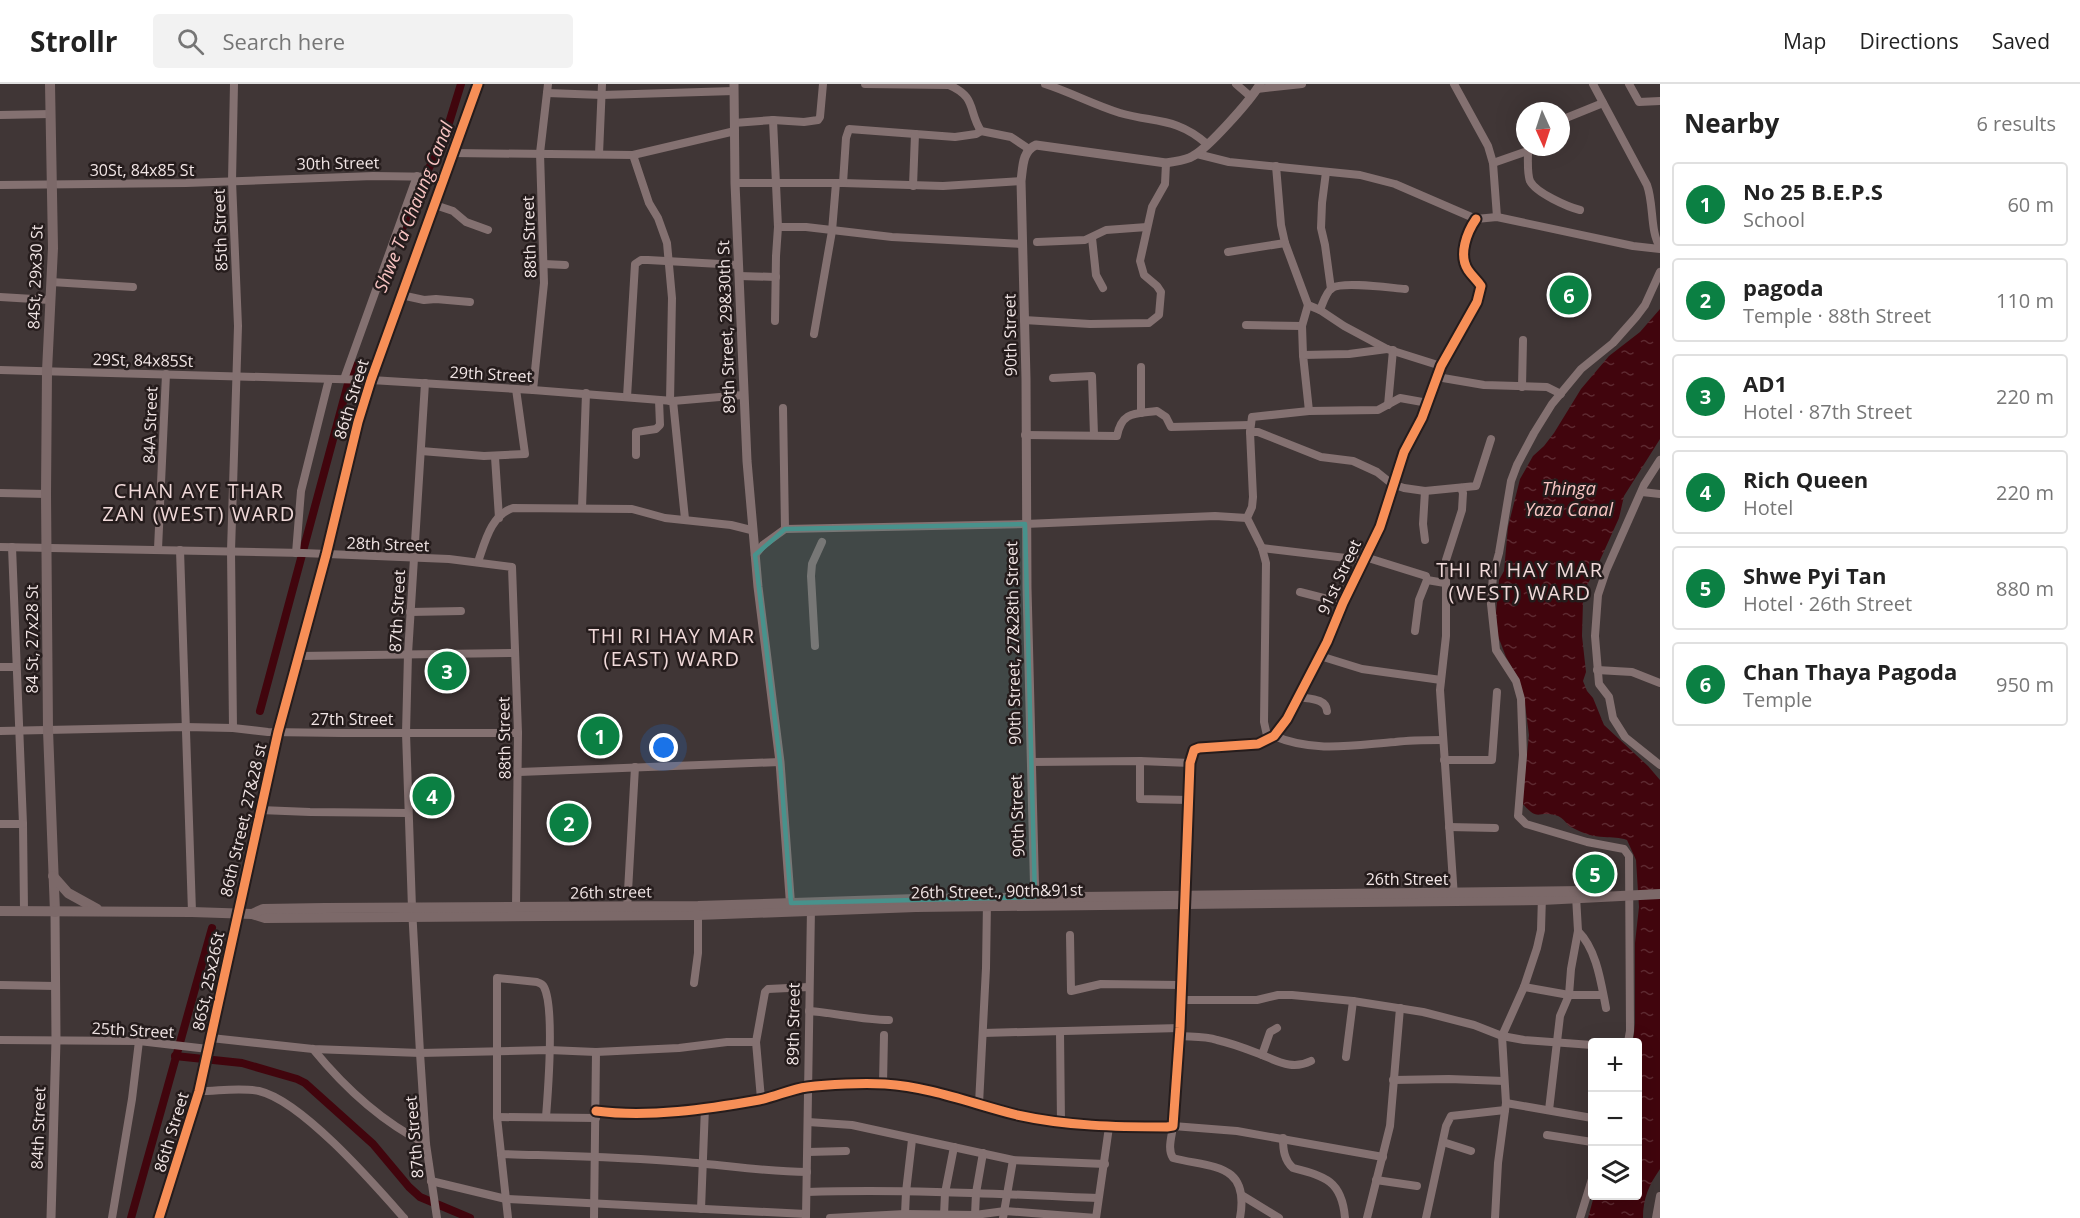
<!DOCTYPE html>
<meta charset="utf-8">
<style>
body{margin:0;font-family:"Open Sans",sans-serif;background:#f2f2f2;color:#222}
.controls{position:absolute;right:18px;bottom:18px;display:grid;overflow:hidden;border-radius:6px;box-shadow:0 6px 24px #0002}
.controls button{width:54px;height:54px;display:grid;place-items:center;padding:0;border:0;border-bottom:2px solid #e0e0e0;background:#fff;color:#222;font:30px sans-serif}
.compass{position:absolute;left:1516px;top:18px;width:54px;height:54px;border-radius:50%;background:#fff;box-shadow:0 6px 24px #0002;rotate:177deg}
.you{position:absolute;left:664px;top:664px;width:21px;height:21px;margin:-15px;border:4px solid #fff;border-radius:50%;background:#1a73e8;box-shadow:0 0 0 9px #1a73e833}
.badge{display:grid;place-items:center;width:39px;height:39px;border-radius:50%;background:#0b8043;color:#fff;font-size:20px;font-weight:700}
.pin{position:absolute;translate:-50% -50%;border:3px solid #fff;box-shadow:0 2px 6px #0006}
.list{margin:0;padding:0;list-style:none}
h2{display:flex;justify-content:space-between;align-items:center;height:78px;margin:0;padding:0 24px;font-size:26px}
h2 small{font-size:20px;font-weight:400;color:#767676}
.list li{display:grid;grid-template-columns:39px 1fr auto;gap:18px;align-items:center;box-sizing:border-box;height:84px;margin:0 12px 12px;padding:0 12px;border:2px solid #e0e0e0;border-radius:6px}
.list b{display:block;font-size:22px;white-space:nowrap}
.list p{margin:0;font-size:20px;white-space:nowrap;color:#767676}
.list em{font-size:20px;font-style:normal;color:#767676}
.icon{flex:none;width:33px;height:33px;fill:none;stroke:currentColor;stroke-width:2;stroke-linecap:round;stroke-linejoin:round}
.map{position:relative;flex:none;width:1660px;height:1134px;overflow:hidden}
header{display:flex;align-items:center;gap:36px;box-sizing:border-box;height:84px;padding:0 30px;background:#fff;border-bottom:2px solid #e0e0e0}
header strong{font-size:28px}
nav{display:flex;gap:33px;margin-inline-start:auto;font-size:21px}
.search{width:420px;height:54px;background:#f2f2f2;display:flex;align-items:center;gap:15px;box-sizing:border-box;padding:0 21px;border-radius:6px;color:#767676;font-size:22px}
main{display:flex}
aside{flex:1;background:#fff}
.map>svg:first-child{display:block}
.water{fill:url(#water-ripples)}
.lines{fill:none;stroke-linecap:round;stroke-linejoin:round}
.canal{stroke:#41050d;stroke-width:8}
.minor{stroke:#847171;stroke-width:8}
.tertiary{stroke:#847171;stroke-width:9}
.secondary{stroke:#7c6969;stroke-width:10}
.cycleway-casing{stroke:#251c1c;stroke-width:13}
.cycleway{stroke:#f78f57;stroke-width:9}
.marked{fill:#48928c;fill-opacity:0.2;stroke:#48928c;stroke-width:4.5;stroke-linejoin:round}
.labels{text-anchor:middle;stroke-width:5;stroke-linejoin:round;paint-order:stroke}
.street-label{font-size:16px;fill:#f1e5e5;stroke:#251c1c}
.water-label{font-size:18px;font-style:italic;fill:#f9c5c3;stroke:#251c1c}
.quarter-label{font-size:20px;letter-spacing:1.5px;fill:#f1dada;stroke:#251c1c}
</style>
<header>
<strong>Strollr</strong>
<div class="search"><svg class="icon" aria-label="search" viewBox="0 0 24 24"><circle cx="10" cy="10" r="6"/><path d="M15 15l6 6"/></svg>Search here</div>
<nav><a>Map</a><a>Directions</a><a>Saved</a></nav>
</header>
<main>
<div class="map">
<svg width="1660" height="1134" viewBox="0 0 1660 1134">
<defs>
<pattern id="water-ripples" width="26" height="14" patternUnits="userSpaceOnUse" patternTransform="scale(1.5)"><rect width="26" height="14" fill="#41050d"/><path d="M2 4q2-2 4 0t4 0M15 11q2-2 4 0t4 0" fill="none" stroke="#5d2930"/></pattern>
</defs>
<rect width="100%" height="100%" fill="#403636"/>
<path class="water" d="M1660 225V355L1624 412 1619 434 1596 485 1587 501 1583 517 1582 552 1586 588 1583 597 1587 607 1593 614 1604 641 1648 682 1660 696V1085C1649 1101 1643 1114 1643 1134H1588L1594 1112H1638V958H1633L1635 940V859L1639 823 1636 776 1627 756C1619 753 1613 754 1604 753 1594 753 1582 749 1573 744 1565 741 1566 734 1555 731 1536 727 1539 738 1522 719L1529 651 1524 613 1517 592 1506 573 1498 552 1496 529 1499 496 1504 487 1508 443 1520 395 1533 372 1544 362 1554 349 1581 305 1609 272 1640 248Z"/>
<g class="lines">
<g class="canal">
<path d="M403 143 411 120 445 52 461 0"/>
<path d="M260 627 353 281"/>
<path d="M175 972 242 979 297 995 305 999 373 1060 409 1103 420 1113 470 1134"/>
<path d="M131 1134 212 844"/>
</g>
<g class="minor">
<path d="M865 0 949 1C977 13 968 27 981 47L1011 53 1029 65"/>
<path d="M1045 0C1070 8 1094 21 1120 29 1155 39 1176 33 1207 60"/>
<path d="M1236 0 1251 13"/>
<path d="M1454 0 1488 62 1493 79 1497 133"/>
<path d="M1593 0 1647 101C1654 120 1650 148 1660 163"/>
<path d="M1629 0 1639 18 1660 17"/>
<path d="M1257 5 1302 0"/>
<path d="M547 9 602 11 734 7"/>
<path d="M0 31 51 30"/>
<path d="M773 36 778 143H806L892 153 1023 160"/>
<path d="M1561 36 1603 19"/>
<path d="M734 39 773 36 804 38 818 36 820 33 823 0"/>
<path d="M1528 68C1528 77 1527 89 1530 97 1536 109 1568 123 1580 126"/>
<path d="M453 69 633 71 735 47"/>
<path d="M599 70 602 0"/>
<path d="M1197 70 1229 78 1360 91 1395 100 1476 135 1497 133 1633 162 1660 165"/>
<path d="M633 71 649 119 658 134 667 159 672 214 670 317"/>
<path d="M1493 79 1539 63"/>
<path d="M1276 82 1281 141 1285 159 1308 221 1320 226 1344 242 1387 265 1441 282"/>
<path d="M1326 88 1322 119 1321 144 1325 161 1331 205"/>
<path d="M735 99H843L943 102 1021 97"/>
<path d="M843 99 846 54 849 45 955 53 976 50 981 47"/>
<path d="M0 101 186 99 373 92 445 93"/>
<path d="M913 102 915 50"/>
<path d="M435 121 453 127 466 138 488 146"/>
<path d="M1092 154 1096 191 1103 204"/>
<path d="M1037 158 1085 156 1106 146 1147 143"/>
<path d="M1228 168 1285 159"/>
<path d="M544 180 565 181"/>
<path d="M739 192 776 193"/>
<path d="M51 198 133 203"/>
<path d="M401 211 424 216 436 215 470 218"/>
<path d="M0 213 50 216"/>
<path d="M1320 226C1323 219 1326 208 1332 204 1343 197 1391 204 1405 205"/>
<path d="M1024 236 1090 240 1149 239 1159 231 1161 208 1157 202 1144 191 1140 177 1152 123 1165 100 1166 79"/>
<path d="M775 237 776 172 778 143"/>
<path d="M1246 241 1302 242"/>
<path d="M814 250 832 147 836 99"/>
<path d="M1303 271 1302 242 1308 221"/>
<path d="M0 286 371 296 533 306 673 317 743 311"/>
<path d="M1437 293 1484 301 1547 303 1561 310"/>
<path d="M1053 294 1092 292 1094 351"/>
<path d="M344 295 417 92"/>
<path d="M425 299 408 570 406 649 412 824 420 969 426 1060 437 1134"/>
<path d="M1522 303 1523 256"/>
<path d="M533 306 544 199 540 69 548 0"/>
<path d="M627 313 635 180 641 176H648L738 181"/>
<path d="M673 317 685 435"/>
<path d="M1388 321 1393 266"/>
<path d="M783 324 785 445"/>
<path d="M1309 327 1303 271 1349 270 1387 265"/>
<path d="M1141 329V283"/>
<path d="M1250 348H1258L1321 373 1353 377 1377 388 1392 400 1404 404 1425 407 1476 402 1491 355"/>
<path d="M1025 351 1117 352C1122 327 1135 330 1157 327L1166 333 1171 343 1250 341"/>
<path d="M421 367 484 372 525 370 516 305"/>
<path d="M636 371V348L656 345 660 341 659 316"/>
<path d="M495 373 499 434"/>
<path d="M1660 376 1644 401 1606 487 1598 511 1595 552 1599 600 1609 613 1613 634 1625 653 1660 681"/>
<path d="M1642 408 1660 410"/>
<path d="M0 409 46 410"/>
<path d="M582 424 586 309"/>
<path d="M1425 456 1423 440 1425 407"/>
<path d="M0 463 303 469 449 475 512 483 518 649 516 824"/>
<path d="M12 463 23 740 24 827"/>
<path d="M1262 464 1363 476"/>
<path d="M158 465 166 290"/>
<path d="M180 466 192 828"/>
<path d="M296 469 301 407 329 295"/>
<path d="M755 471 763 461 785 445 1025 440 1215 432 1247 434"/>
<path d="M1365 473 1426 492 1427 496 1445 499"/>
<path d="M478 478C485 458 491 431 513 424L632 425 665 434 731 441 751 446"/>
<path d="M1300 508 1343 519"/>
<path d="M410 528 461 527"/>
<path d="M1415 547 1419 516 1427 496"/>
<path d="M815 562 811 492 812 480 822 458"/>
<path d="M299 572 515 569"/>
<path d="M1320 572 1362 585 1441 596"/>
<path d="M0 583H16"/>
<path d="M1597 586 1632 588 1660 599"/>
<path d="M1299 613C1309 615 1326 614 1327 627"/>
<path d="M233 644 231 467 238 242 232 97 234 0"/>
<path d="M0 647 185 643 233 644 268 648 342 649H518"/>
<path d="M1274 652C1314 669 1354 661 1395 658 1411 656 1427 656 1442 656"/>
<path d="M1268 656 1264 638 1266 479 1262 464 1247 434 1252 423 1253 413 1250 348 1252 333 1309 327 1378 326 1400 314 1428 319"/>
<path d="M1444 676H1492L1497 608"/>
<path d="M1140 677V715L1189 716"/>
<path d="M1031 678 1140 677 1190 679"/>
<path d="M519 688 780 678"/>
<path d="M260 726 310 728 408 729"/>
<path d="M0 740H23"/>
<path d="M1449 743 1495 744"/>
<path d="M1576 812 1578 847C1597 866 1601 899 1606 924"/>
<path d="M1454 813 1440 606 1446 552V476L1462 426 1463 409 1461 404"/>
<path d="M627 825 635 683"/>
<path d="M237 830 278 648 326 471 358 338 371 296 478 0"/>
<path d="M1070 851 1071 907 1101 900 1181 901"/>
<path d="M694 899 698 869V826"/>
<path d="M0 901 56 902"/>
<path d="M1524 903 1569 911H1603"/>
<path d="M1180 916H1257L1278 911H1292L1353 917 1423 928 1474 941 1502 952 1524 956 1592 961"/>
<path d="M809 927C836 929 862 936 889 936"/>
<path d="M1060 948 1061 1039"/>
<path d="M983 949 1180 944"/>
<path d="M1179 952C1192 953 1205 952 1217 956 1231 959 1244 964 1257 969 1276 976 1291 987 1311 977"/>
<path d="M211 954 313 965 420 969 549 966 596 968 679 964 727 958H756"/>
<path d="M0 956 139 957 208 965"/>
<path d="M1628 958 1630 947 1629 772 1624 765 1587 758 1526 740 1518 732 1523 671 1521 615 1516 597 1496 566 1491 520 1493 491 1499 469 1511 397 1517 381 1534 349 1552 320 1581 285 1613 259 1636 233 1645 221 1660 188"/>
<path d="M313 965C344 1003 382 1038 426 1060"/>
<path d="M1262 971 1270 948 1277 944"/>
<path d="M1346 973 1353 917"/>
<path d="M1393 996 1449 995 1504 997"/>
<path d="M883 1000 884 951"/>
<path d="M199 1007C218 1007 241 1003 259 1007 302 1017 374 1100 404 1134"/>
<path d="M761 1015 756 958 765 908 768 905 809 903"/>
<path d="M1506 1019 1592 1034"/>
<path d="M979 1020 986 884 987 817"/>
<path d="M1549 1026 1560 932 1569 911 1571 885 1578 847"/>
<path d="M596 1027C648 1034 708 1025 759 1016 775 1013 791 1005 807 1003 829 1000 863 999 885 1000 931 1003 973 1020 1017 1031 1067 1042 1116 1043 1167 1043L1173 1042 1180 944 1190 679 1194 666 1199 664 1258 660 1274 652 1287 635 1327 558 1343 519 1380 443 1404 368 1422 334 1441 282 1477 218 1481 202C1477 196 1472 192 1468 186 1458 171 1467 148 1476 135"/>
<path d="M497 1033 596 1034"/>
<path d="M808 1038 852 1041 1013 1076 1105 1080"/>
<path d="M1547 1051 1592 1058"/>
<path d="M1283 1054C1283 1065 1284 1076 1293 1084 1324 1092 1342 1096 1345 1134"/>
<path d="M1443 1058 1471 1067"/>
<path d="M808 1068 846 1067"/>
<path d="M501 1070C562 1072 623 1073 684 1078 725 1081 766 1088 807 1088"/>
<path d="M1376 1096 1417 1102"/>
<path d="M431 1097 506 1115 806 1130"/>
<path d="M807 1108C904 1105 1001 1110 1098 1114"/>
<path d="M1243 1112 1279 1134"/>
<path d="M701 1125 705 1023"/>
<path d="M905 1130 906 1108 912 1056"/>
<path d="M944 1131 945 1109 954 1063"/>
<path d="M975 1131 976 1109 983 1069"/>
<path d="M806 1133 811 824"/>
<path d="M112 1134 132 1015 139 957"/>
<path d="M508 1134 497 1033V894L537 898C541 900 542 899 544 903 555 924 548 1007 546 1033"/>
<path d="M594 1134 596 968"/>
<path d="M830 1134 905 1130 975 1131 1005 1127 1096 1134"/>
<path d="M1003 1134 1013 1076"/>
<path d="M1096 1134 1109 1043"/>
<path d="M1240 1134C1250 1078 1211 1084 1173 1074 1167 1065 1172 1052 1173 1042L1237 1047 1383 1073"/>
<path d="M1367 1134 1390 1042 1400 924"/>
<path d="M1426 1134 1446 1042 1451 1032 1505 1026"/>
<path d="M1495 1134 1498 1079 1506 1019 1502 952 1524 903 1537 864 1541 846 1542 812"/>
<path d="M1580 1134 1592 1095"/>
<path d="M1656 1134 1660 1112"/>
</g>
<g class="tertiary">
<path d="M734 0 735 99 747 377 758 503 780 678 791 826"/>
<path d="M1035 821 1027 504 1026 295 1021 97C1023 83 1022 67 1036 61L1166 79C1175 77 1185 77 1193 72 1208 64 1251 16 1260 0"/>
<path d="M51 1134 56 956 55 828"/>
<path d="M159 1134 199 1007 237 830"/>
</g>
<g class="secondary">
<path d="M50 0 53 164 47 287 46 410 48 646 55 828"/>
<path d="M53 792 68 809 97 825"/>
<path d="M0 827 192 828 252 830 265 834 697 831 916 823 1542 816 1660 810"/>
<path d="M252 830 263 825 325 824 698 822 916 815 1585 807"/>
</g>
<g class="cycleway-casing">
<g id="cycleway">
<path d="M596 1027C648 1034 708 1025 759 1016 775 1013 791 1005 807 1003 829 1000 863 999 885 1000 931 1003 973 1020 1017 1031 1067 1042 1116 1043 1167 1043L1173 1042 1180 944 1190 679 1194 666 1199 664 1258 660 1274 652 1287 635 1327 558 1343 519 1380 443 1404 368 1422 334 1441 282 1477 218 1481 202C1477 196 1472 192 1468 186 1458 171 1467 148 1476 135"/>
<path d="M159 1134 199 1007 278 648 326 471 358 338 371 296 478 0"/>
</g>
</g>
<use href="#cycleway" class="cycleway"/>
</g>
<path class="marked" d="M1025 440 1035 813 791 819 780 678 755 471 785 445Z"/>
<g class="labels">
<g class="street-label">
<text transform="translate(338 79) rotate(-1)" y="6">30th Street</text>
<text x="142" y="92">30St, 84x85 St</text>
<text transform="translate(220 146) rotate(-92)" y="6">85th Street</text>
<text transform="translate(529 153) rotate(-92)" y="6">88th Street</text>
<text transform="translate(35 193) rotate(-88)" y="6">84St, 29x30 St</text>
<text transform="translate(726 243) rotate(-92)" y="6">89th Street, 29&amp;30th St</text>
<text transform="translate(1010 251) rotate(-91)" y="6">90th Street</text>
<text transform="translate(143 276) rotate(1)" y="6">29St, 84x85St</text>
<text transform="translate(491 290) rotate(3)" y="6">29th Street</text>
<text transform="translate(351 315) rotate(-73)" y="6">86th Street</text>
<text transform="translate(150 341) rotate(-88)" y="6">84A Street</text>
<text transform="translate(388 460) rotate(2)" y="6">28th Street</text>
<text transform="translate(1339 493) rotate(-65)" y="6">91st Street</text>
<text transform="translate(397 527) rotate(-87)" y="6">87th Street</text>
<text transform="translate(32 555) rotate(-90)" y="6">84 St, 27x28 St</text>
<text transform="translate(1013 559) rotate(-91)" y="6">90th Street, 27&amp;28th Street</text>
<text x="352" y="641">27th Street</text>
<text transform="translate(504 654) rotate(-91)" y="6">88th Street</text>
<text transform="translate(1017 732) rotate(-92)" y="6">90th Street</text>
<text transform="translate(243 736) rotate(-77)" y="6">86th Street, 27&amp;28 st</text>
<text x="1407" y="801">26th Street</text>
<text transform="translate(997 807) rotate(-1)" y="6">26th Street., 90th&amp;91st</text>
<text transform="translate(611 808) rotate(-1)" y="6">26th street</text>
<text transform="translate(208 897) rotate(-78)" y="6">86St, 25x26St</text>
<text transform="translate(793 940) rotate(-89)" y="6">89th Street</text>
<text transform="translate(133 946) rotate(3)" y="6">25th Street</text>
<text transform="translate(38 1044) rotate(-88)" y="6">84th Street</text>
<text transform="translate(171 1048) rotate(-73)" y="6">86th Street</text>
<text transform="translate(414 1053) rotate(-95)" y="6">87th Street</text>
</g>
<g class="water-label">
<text transform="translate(414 123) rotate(-68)" y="6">Shwe Ta Chaung Canal</text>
<text x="1569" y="411">Thinga<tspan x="1569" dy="21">Yaza Canal</tspan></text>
</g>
<g class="quarter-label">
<text x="199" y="414">CHAN AYE THAR<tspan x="199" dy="23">ZAN (WEST) WARD</tspan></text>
<text x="1520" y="493">THI RI HAY MAR<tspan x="1520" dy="23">(WEST) WARD</tspan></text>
<text x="672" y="559">THI RI HAY MAR<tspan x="672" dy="23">(EAST) WARD</tspan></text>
</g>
</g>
</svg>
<div class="controls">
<button>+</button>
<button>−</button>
<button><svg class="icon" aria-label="layers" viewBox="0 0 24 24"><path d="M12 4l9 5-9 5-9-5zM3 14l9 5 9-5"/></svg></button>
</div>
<svg class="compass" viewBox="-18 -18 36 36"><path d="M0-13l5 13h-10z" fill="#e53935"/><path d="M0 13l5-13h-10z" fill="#767676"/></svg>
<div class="you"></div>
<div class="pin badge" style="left:600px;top:652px">1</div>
<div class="pin badge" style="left:569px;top:739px">2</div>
<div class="pin badge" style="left:447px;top:587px">3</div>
<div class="pin badge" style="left:432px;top:712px">4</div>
<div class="pin badge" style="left:1595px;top:790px">5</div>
<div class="pin badge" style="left:1569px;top:211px">6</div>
</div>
<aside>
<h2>Nearby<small>6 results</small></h2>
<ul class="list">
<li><span class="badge">1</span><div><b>No 25 B.E.P.S</b><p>School</p></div><em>60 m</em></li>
<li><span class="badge">2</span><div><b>pagoda</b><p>Temple · 88th Street</p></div><em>110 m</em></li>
<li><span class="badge">3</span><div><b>AD1</b><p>Hotel · 87th Street</p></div><em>220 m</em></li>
<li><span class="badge">4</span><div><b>Rich Queen</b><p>Hotel</p></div><em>220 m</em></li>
<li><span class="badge">5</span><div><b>Shwe Pyi Tan</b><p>Hotel · 26th Street</p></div><em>880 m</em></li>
<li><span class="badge">6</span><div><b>Chan Thaya Pagoda</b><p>Temple</p></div><em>950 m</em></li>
</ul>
</aside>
</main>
